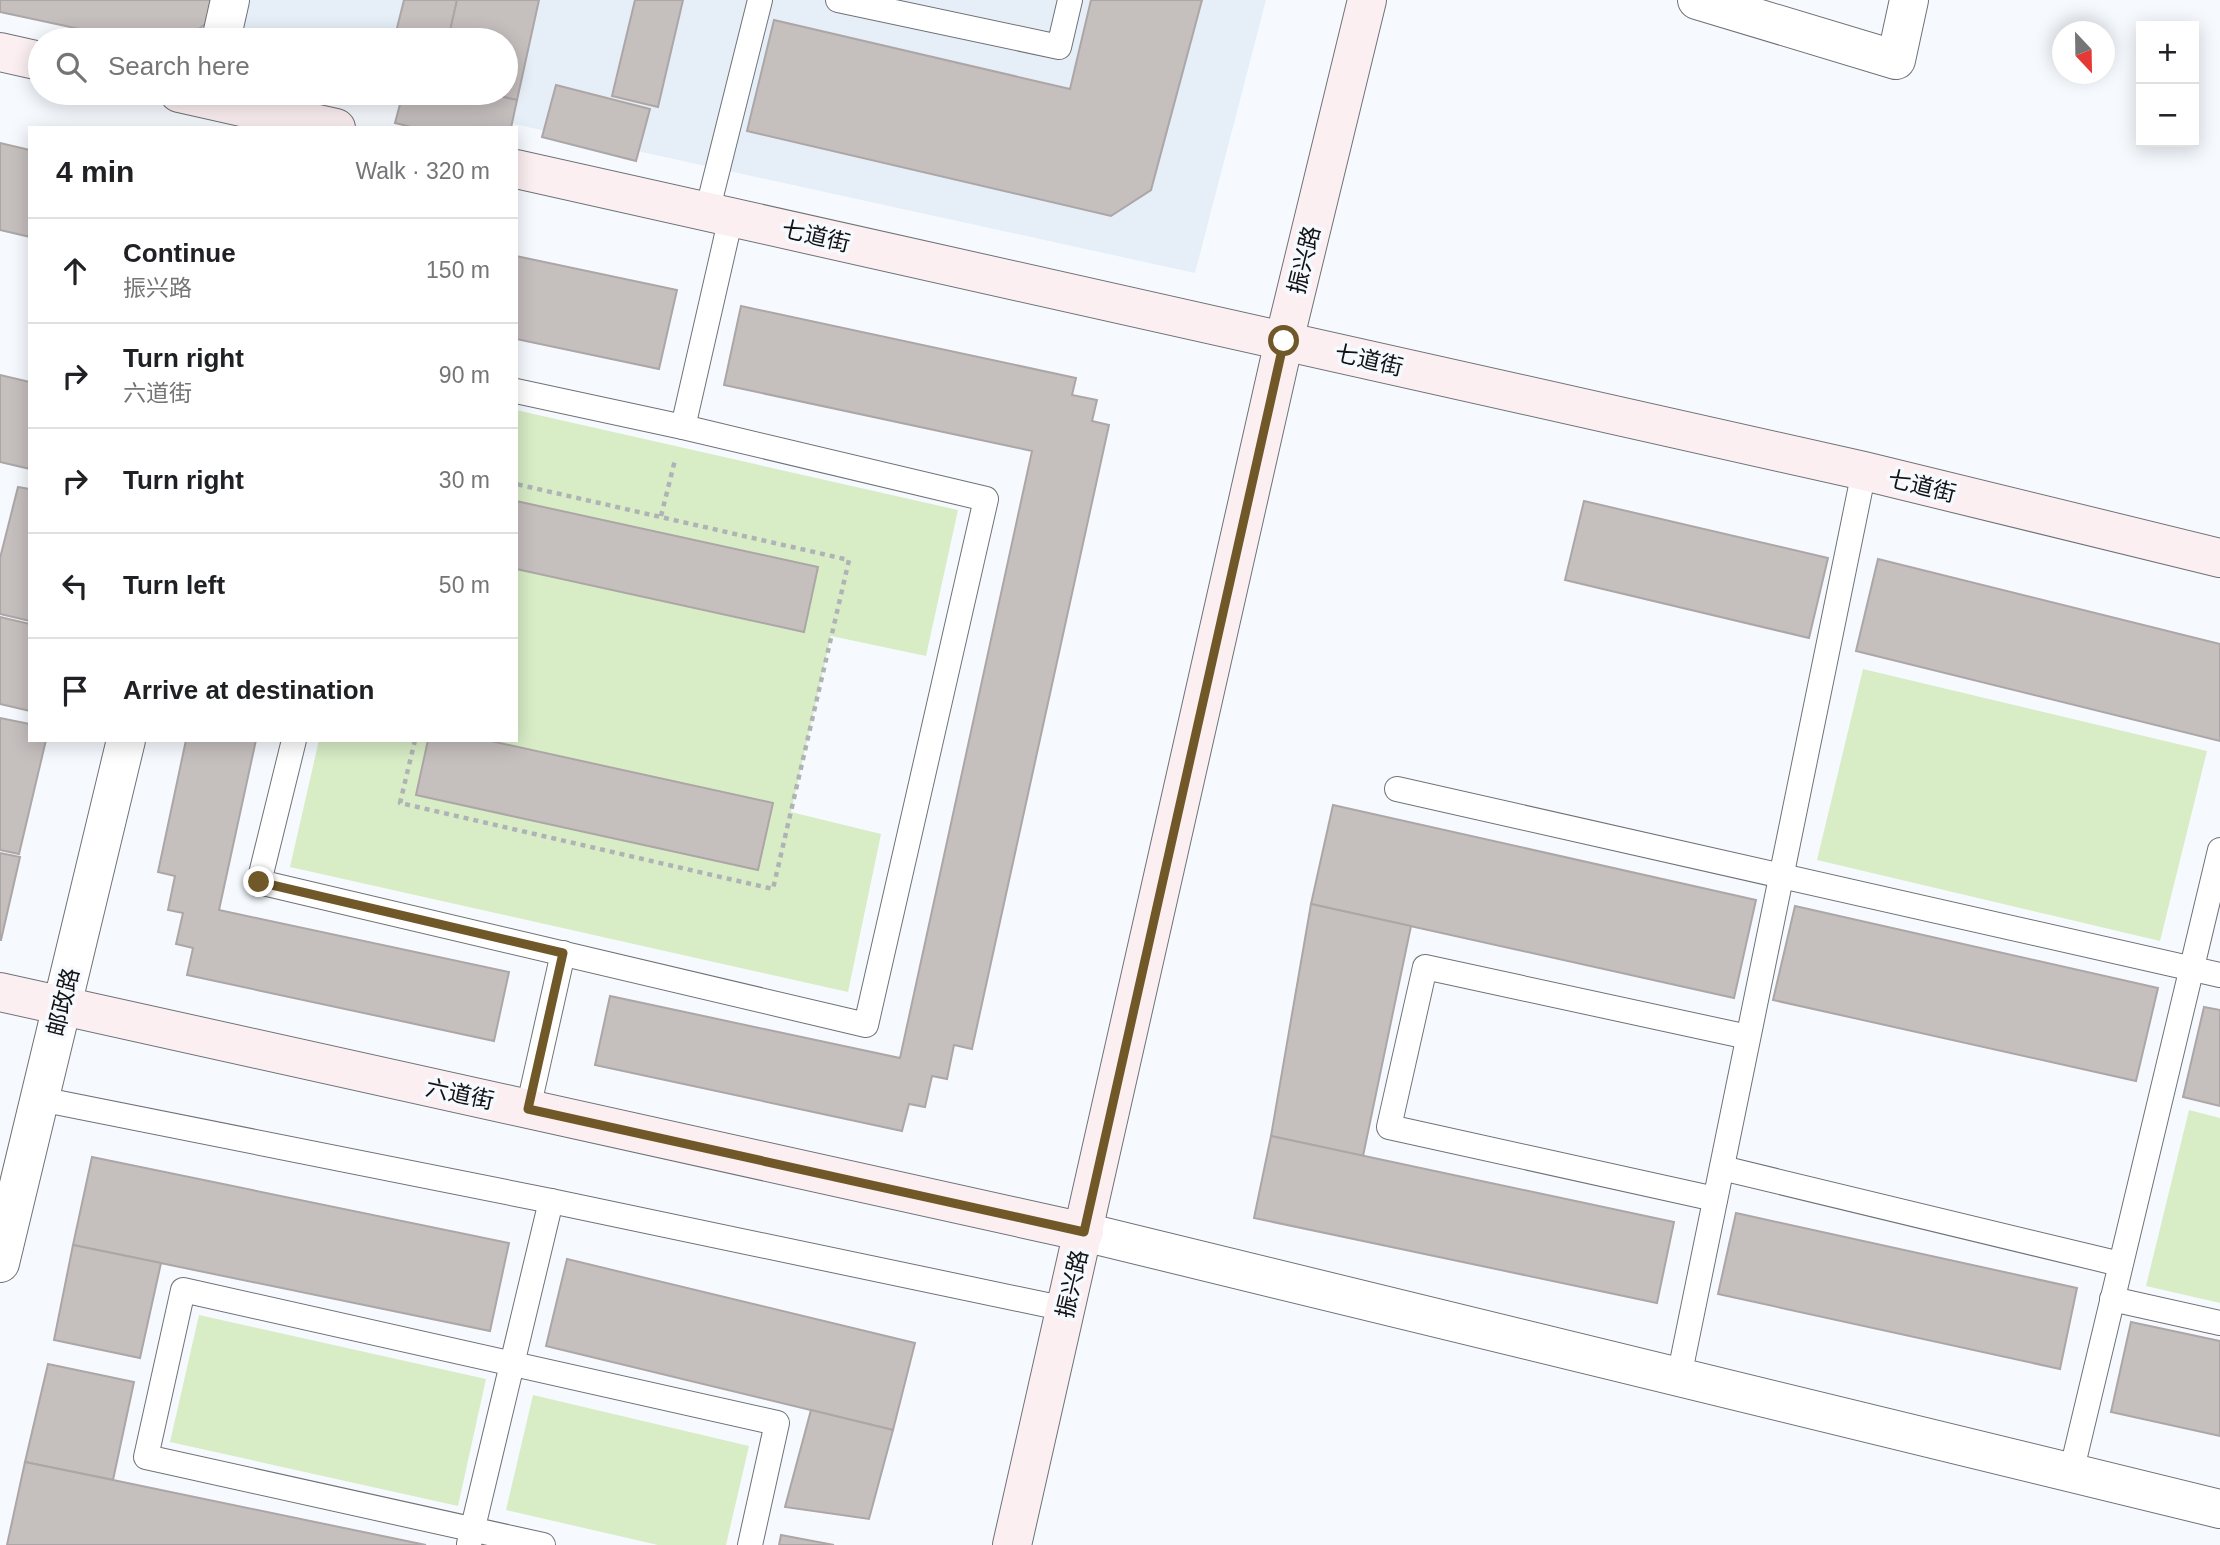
<!DOCTYPE html>
<meta charset="utf-8">
<style>
body{margin:0;font-family:Helvetica,"Noto Sans SC",sans-serif;background:#f2f2f2;color:#202124}
.controls{position:absolute;right:21px;top:21px;display:grid;overflow:hidden;border-radius:0px;box-shadow:0 4px 18px #0003}
.controls button{width:63px;height:63px;display:grid;place-items:center;padding:0;border:0;border-bottom:2px solid #e0e0e0;background:#fff;color:#202124;font:35px sans-serif}
.compass{position:absolute;left:2052px;top:21px;width:63px;height:63px;border-radius:50%;background:#fff;box-shadow:0 4px 18px #0003;rotate:158deg}
.stop{position:absolute;width:21px;height:21px;margin:-16px;border:5px solid #715829;border-radius:50%;background:#fff}
.stop.end{background:#715829;border-color:#fff;box-shadow:0 2px 7px #0008}
.list{margin:0;padding:0;list-style:none}
h2{display:flex;justify-content:space-between;align-items:center;height:91px;margin:0;padding:0 28px;font-size:30px}
h2 small{font-size:23px;font-weight:400;color:#757577}
.list li{display:grid;grid-template-columns:46px 1fr auto;gap:21px;align-items:center;box-sizing:border-box;height:105px;padding:0 28px;border-top:2px solid #e0e0e0}
.list b{display:block;font-size:26px;white-space:nowrap}
.list p{margin:0;font-size:23px;white-space:nowrap;color:#757577}
.list em{font-size:23px;font-style:normal;color:#757577}
.icon{flex:none;width:38px;height:38px;fill:none;stroke:currentColor;stroke-width:2;stroke-linecap:round;stroke-linejoin:round}
.map{position:relative;flex:none;width:2220px;height:1545px;overflow:hidden}
.search{position:absolute;background:#fff;box-shadow:0 4px 18px #0003;left:28px;top:28px;width:490px;height:77px;display:flex;align-items:center;gap:18px;box-sizing:border-box;padding:0 24px;border-radius:38px;color:#757577;font-size:26px}
.panel{position:absolute;background:#fff;box-shadow:0 4px 18px #0003;left:28px;top:126px;width:490px;height:616px;border-radius:0px}
.map>svg:first-child{display:block}
.built{fill:#e6eff8}
.green{fill:#d8ecc6}
.building{fill:#c5bfbe;stroke:#aca6a6;stroke-width:2}
.lines{fill:none;stroke-linecap:round;stroke-linejoin:round}
.lane-casing{stroke:#6f7276;stroke-width:26}
.street-casing{stroke:#6f7276;stroke-width:40}
.secondary-casing{stroke:#6f7276;stroke-width:40}
.path{stroke:#b0b3b6;stroke-width:4.5;stroke-dasharray:5 5;stroke-linecap:butt}
.lane{stroke:#fff;stroke-width:24}
.street{stroke:#fff;stroke-width:38}
.secondary{stroke:#fceff1;stroke-width:38}
.route{stroke:#715829;stroke-width:9}
.labels{text-anchor:middle;stroke-width:7;stroke-linejoin:round;paint-order:stroke}
.street-label{font-size:23px;fill:#121314;stroke:#f6fafe}
</style>
<div class="map">
<svg width="2220" height="1545" viewBox="0 0 2220 1545">
<rect width="100%" height="100%" fill="#f6fafe"/>
<path class="built" d="M0 0H1266L1195 273 372 93H506V40H133L0 11Z"/>
<g class="green">
<path d="M516 410 958 510 926 656 831 636 791 812 881 834 848 992 290 867 319 740H428L416 795 486 740H516V569L803 632 516 501Z"/>
<path d="M1863 669 2207 751 2160 941 1817 860Z"/>
<path d="M2189 1110 2220 1118V1303L2146 1286Z"/>
<path d="M199 1315 486 1379 458 1506 170 1442Z"/>
<path d="M533 1395 749 1446 726 1545H658L506 1510Z"/>
</g>
<g class="building">
<path d="M0 0H220L216 17 182 40H131L0 12Z"/>
<path d="M404 0H457L448 40H394Z"/>
<path d="M457 0H539L517 100 486 93H506V40H448Z"/>
<path d="M635 0H683L658 107 612 96Z"/>
<path d="M1091 0H1202L1151 190 1111 216 747 131 774 20 1070 89Z"/>
<path d="M556 85 650 109 636 161 542 137Z"/>
<path d="M403 93H486L517 100 511 128H415L395 123Z"/>
<path d="M0 143 30 150V237L0 230Z"/>
<path d="M516 256 677 290 659 369 516 339Z"/>
<path d="M741 306 1076 378 1072 395 1097 400 1092 421 1109 425 972 1049 954 1045 947 1079 932 1076 925 1107 909 1104 902 1131 595 1065 610 996 900 1058 1032 451 724 385Z"/>
<path d="M0 375 30 382V469L0 462Z"/>
<path d="M18 487 30 489V621L0 614V558Z"/>
<path d="M516 501 818 567 804 632 516 569Z"/>
<path d="M1584 501 1828 558 1809 638 1565 580Z"/>
<path d="M1878 559 2220 644V741L1856 651Z"/>
<path d="M0 617 30 624V711L0 704Z"/>
<path d="M0 718 30 724V740H46L19 854 0 850Z"/>
<path d="M186 740H256L219 910 509 972 494 1041 187 975 193 948 176 944 183 913 168 910 175 876 158 872Z"/>
<path d="M428 740H486L773 803 758 870 416 795Z"/>
<path d="M1333 805 1756 900 1734 998 1311 904Z"/>
<path d="M0 853 20 857 1 940H0Z"/>
<path d="M1311 904 1411 926 1363 1156 1271 1136Z"/>
<path d="M1795 906 2158 988 2136 1081 1773 1000Z"/>
<path d="M2204 1007 2220 1010V1106L2183 1097Z"/>
<path d="M1271 1136 1674 1222 1657 1303 1254 1218Z"/>
<path d="M92 1157 509 1243 490 1331 73 1245Z"/>
<path d="M1736 1213 2077 1288 2060 1369 1718 1294Z"/>
<path d="M73 1245 161 1263 140 1358 54 1340Z"/>
<path d="M567 1259 915 1343 893 1430 546 1346Z"/>
<path d="M2131 1322 2220 1341V1436L2111 1412Z"/>
<path d="M48 1364 134 1382 113 1480 25 1462Z"/>
<path d="M811 1410 893 1430 869 1519 785 1507Z"/>
<path d="M25 1462 113 1480 426 1545H7Z"/>
<path d="M781 1535 834 1545H779Z"/>
</g>
<g class="lines">
<g class="lane-casing">
<g id="lane">
<path d="M838 0 1059 47 1070 0"/>
<path d="M707 212 760 0"/>
<path d="M683 427 731 217"/>
<path d="M294 740 259 882 866 1025 986 499 683 427 516 391"/>
<path d="M1397 789 2220 975"/>
<path d="M40 1099 551 1201 1066 1309"/>
<path d="M528 1109 563 953"/>
<path d="M1722 1168 2120 1264"/>
<path d="M1715 1199 1389 1127 1425 967 1748 1037"/>
<path d="M2112 1299 2220 1323"/>
<path d="M1679 1377 1864 471"/>
<path d="M2071 1473 2220 850"/>
<path d="M469 1544 551 1201"/>
<path d="M543 1545 146 1457 183 1290 777 1423 750 1545"/>
</g>
</g>
<g class="street-casing">
<g id="street">
<path d="M1697 0 1896 60 1909 0"/>
<path d="M221 40 230 0"/>
<path d="M1084 1232 2220 1509"/>
<path d="M0 1263 126 740"/>
</g>
</g>
<g class="secondary-casing">
<g id="secondary">
<path d="M0 52 40 61"/>
<path d="M179 93 336 128"/>
<path d="M516 169 1864 471 2220 558"/>
<path d="M0 992 1084 1232"/>
<path d="M1012 1545 1284 341 1367 0"/>
</g>
</g>
<g class="path">
<path d="M661 516 675 460"/>
<path d="M415 740 400 803 773 889 849 560 516 484"/>
</g>
<use href="#lane" class="lane"/>
<use href="#street" class="street"/>
<use href="#secondary" class="secondary"/>
</g>
<g class="lines">
<path class="route" d="M259 882 563 953 528 1109 1084 1232 1284 341"/>
</g>
<g class="labels">
<g class="street-label">
<text transform="translate(816 236) rotate(13)" y="8">七道街</text>
<text transform="translate(1304 260) rotate(-76)" y="8">振兴路</text>
<text transform="translate(1369 360) rotate(13)" y="8">七道街</text>
<text transform="translate(1922 486) rotate(14)" y="8">七道街</text>
<text transform="translate(63 1002) rotate(-76)" y="8">邮政路</text>
<text transform="translate(460 1094) rotate(12)" y="8">六道街</text>
<text transform="translate(1072 1284) rotate(-77)" y="8">振兴路</text>
</g>
</g>
</svg>
<div class="controls">
<button>+</button>
<button>−</button>
</div>
<svg class="compass" viewBox="-18 -18 36 36"><path d="M0-13l5 13h-10z" fill="#e53935"/><path d="M0 13l5-13h-10z" fill="#757577"/></svg>
<div class="stop" style="left:1284px;top:341px"></div>
<div class="stop end" style="left:259px;top:882px"></div>
<div class="search"><svg class="icon" aria-label="search" viewBox="0 0 24 24"><circle cx="10" cy="10" r="6"/><path d="M15 15l6 6"/></svg>Search here</div>
<section class="panel">
<h2>4 min<small>Walk · 320 m</small></h2>
<ul class="list">
<li><svg class="icon" aria-label="ahead" viewBox="0 0 24 24"><path d="M12 20V5M6 11l6-6 6 6"/></svg><div><b>Continue</b><p>振兴路</p></div><em>150 m</em></li>
<li><svg class="icon" aria-label="right" viewBox="0 0 24 24"><path d="M7 20v-9h11M14 6l5 5-5 5"/></svg><div><b>Turn right</b><p>六道街</p></div><em>90 m</em></li>
<li><svg class="icon" aria-label="right" viewBox="0 0 24 24"><path d="M7 20v-9h11M14 6l5 5-5 5"/></svg><div><b>Turn right</b></div><em>30 m</em></li>
<li><svg class="icon" aria-label="left" viewBox="0 0 24 24"><path d="M17 20v-9H6M10 6l-5 5 5 5"/></svg><div><b>Turn left</b></div><em>50 m</em></li>
<li><svg class="icon" aria-label="arrive" viewBox="0 0 24 24"><path d="M6 21V4h12l-3 4 3 4H6"/></svg><div><b>Arrive at destination</b></div></li>
</ul>
</section>
</div>
